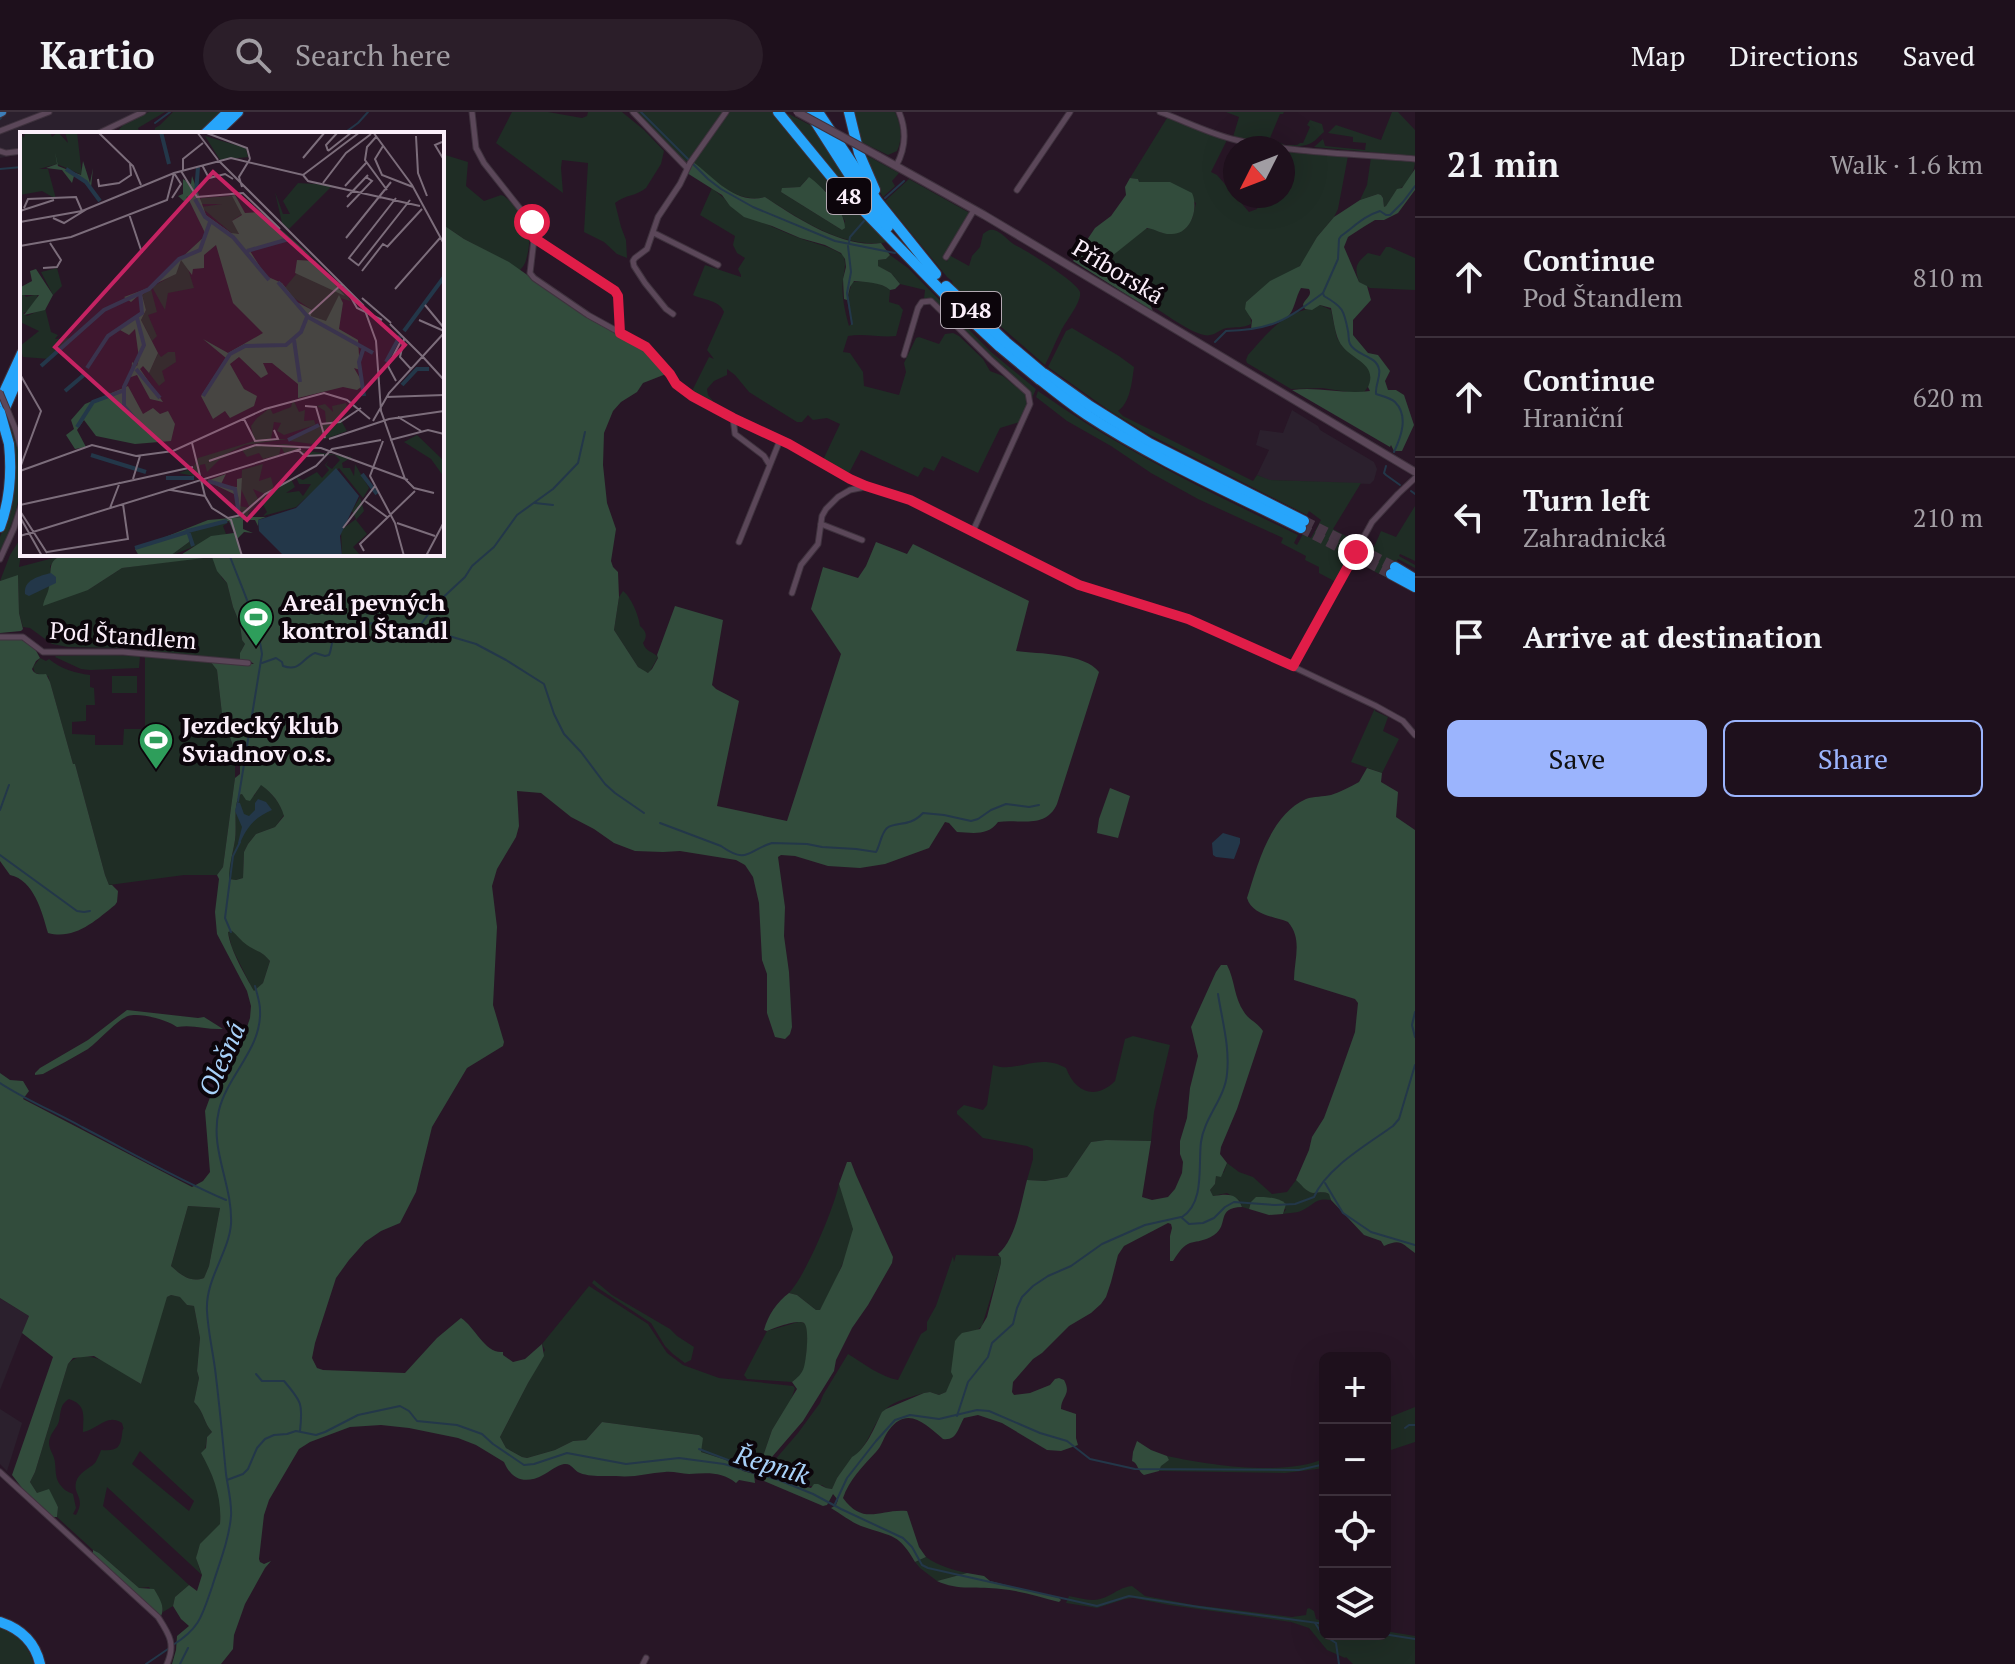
<!DOCTYPE html>
<meta charset="utf-8">
<style>
body{margin:0;font-family:"PT Serif",serif;background:#2b1e29;color:#f1f3f6}
.controls{position:absolute;right:24px;bottom:24px;display:grid;overflow:hidden;border-radius:12px;box-shadow:0 8px 32px #0002}
.controls button{width:72px;height:72px;display:grid;place-items:center;padding:0;border:0;border-bottom:2px solid #3c303b;background:#1e101c;color:#f1f3f6;font:40px sans-serif}
.compass{position:absolute;left:1223px;top:24px;width:72px;height:72px;border-radius:50%;background:#1e101c;box-shadow:0 8px 32px #0002;rotate:228deg}
.stop{position:absolute;width:24px;height:24px;margin:-18px;border:6px solid #e11d48;border-radius:50%;background:#fff}
.stop.end{background:#e11d48;border-color:#fff;box-shadow:0 2px 8px #0008}
.list{margin:0;padding:0;list-style:none}
h2{display:flex;justify-content:space-between;align-items:center;height:104px;margin:0;padding:0 32px;font-size:34px}
h2 small{font-size:26px;font-weight:400;color:#a19da3}
.list li{display:grid;grid-template-columns:52px 1fr auto;gap:24px;align-items:center;box-sizing:border-box;height:120px;padding:0 32px;border-top:2px solid #3c303b}
.list b{display:block;font-size:30px;white-space:nowrap}
.list p{margin:0;font-size:26px;white-space:nowrap;color:#a19da3}
.list em{font-size:26px;font-style:normal;color:#a19da3}
.actions{display:flex;gap:16px;padding:24px 32px}
.actions a{flex:1;padding:18px 0;border:2px solid #9bb4fd;border-radius:12px;text-align:center;font-size:28px;color:#9bb4fd}
.actions .main{background:#9bb4fd;color:#111}
.icon{flex:none;width:44px;height:44px;fill:none;stroke:currentColor;stroke-width:2;stroke-linecap:round;stroke-linejoin:round}
.map{position:relative;flex:none;width:1415px;height:1552px;overflow:hidden}
header{display:flex;align-items:center;gap:48px;box-sizing:border-box;height:112px;padding:0 40px;background:#1e101c;border-bottom:2px solid #3c303b}
header strong{font-size:38px}
nav{display:flex;gap:44px;margin-inline-start:auto;font-size:28px}
.search{width:560px;height:72px;background:#2b1e29;display:flex;align-items:center;gap:20px;box-sizing:border-box;padding:0 28px;border-radius:44px;color:#a19da3;font-size:30px}
main{display:flex}
aside{flex:1;background:#1e101c}
.map>svg:first-child{display:block}
.commercial{fill:#2b202d}
.green{fill:#1f2d25;fill-rule:evenodd}
.forest{fill:#324c3c;fill-rule:evenodd}
.water{fill:#233749}
.lines{fill:none;stroke-linecap:round;stroke-linejoin:round}
.stream{stroke:#233749;stroke-width:2}
.highway-tunnel{stroke:#483746;stroke-width:10;stroke-dasharray:10 5;stroke-linecap:butt}
.street-casing{stroke:#3f323e;stroke-width:7}
.secondary-casing{stroke:#3f323e;stroke-width:9}
.primary-casing{stroke:#3f323e;stroke-width:10}
.highway-casing{stroke:#3f323e;stroke-width:12}
.street{stroke:#5b4759;stroke-width:5}
.secondary{stroke:#5b4759;stroke-width:7}
.primary{stroke:#3c7fba;stroke-width:8}
.highway{stroke:#27a5fb;stroke-width:10}
.street-bridge-casing{stroke:#3f323e;stroke-width:7;stroke-linecap:butt}
.secondary-bridge-casing{stroke:#3f323e;stroke-width:9;stroke-linecap:butt}
.highway-bridge-casing{stroke:#3f323e;stroke-width:12;stroke-linecap:butt}
.street-bridge{stroke:#5b4759;stroke-width:5}
.secondary-bridge{stroke:#5b4759;stroke-width:7}
.highway-bridge{stroke:#27a5fb;stroke-width:10}
.route{stroke:#e11d48;stroke-width:10}
.labels{text-anchor:middle;stroke-width:8;stroke-linejoin:round;paint-order:stroke}
.shield{fill:#0c050b;stroke:#b3a9b2;stroke-width:2}
.shield-label{font-size:22px;font-weight:bold;fill:#fbeffa}
.street-label{font-size:24px;fill:#fbeffa;stroke:#0c050b}
.poi-label{font-size:24px;font-weight:bold;fill:#fbeffa;stroke:#0c050b;text-anchor:start}
.water-label{font-size:26px;font-style:italic;fill:#a8d1f9;stroke:#0c050b}
.inset-river{fill:none;stroke:#233749;stroke-width:4}
.inset-road{fill:none;stroke:#7c6d7b;stroke-width:2}
.view{fill:#c52363;fill-opacity:0.15;stroke:#c52363;stroke-width:4}
.inset-edge{fill:none;stroke:#fbeffa;stroke-width:4}
</style>
<header>
<strong>Kartio</strong>
<div class="search"><svg class="icon" aria-label="search" viewBox="0 0 24 24"><circle cx="10" cy="10" r="6"/><path d="M15 15l6 6"/></svg>Search here</div>
<nav><a>Map</a><a>Directions</a><a>Saved</a></nav>
</header>
<main>
<div class="map">
<svg width="1415" height="1552" viewBox="0 0 1415 1552">
<rect width="100%" height="100%" fill="#281626"/>
<g class="commercial">
<path d="M0 0H149L105 22H22V42L0 46Z"/>
<path d="M1292 298 1318 314 1320 318 1374 350 1377 357 1374 368 1370 372 1268 368 1257 363 1269 338 1256 333 1260 318 1283 321Z"/>
<path d="M0 1186 29 1204 0 1278Z"/>
<path d="M0 1297 22 1311 7 1359 0 1352Z"/>
</g>
<g class="green">
<path d="M149 0H165L138 16 140 22H115L123 13Z"/>
<path d="M173 0H221L198 22H154L155 16 160 13Z"/>
<path d="M512 0H548L582 6 587 4 588 0H622L644 18 664 39 661 52 646 76C637 84 624 83 615 91L621 115 626 128 627 146 617 142 604 130 584 120 588 51 562 48 561 56 563 81 496 31Z"/>
<path d="M637 0H724L704 31 689 50 683 49Z"/>
<path d="M730 0H772L889 130C844 138 801 108 765 85 737 92 712 67 693 51ZM807 67 827 80 845 109 842 118 781 80 783 76 800 75Z"/>
<path d="M855 0H895C901 13 903 26 897 39L888 43 861 30Z"/>
<path d="M1226 0H1284L1283 2H1280L1270 26 1285 33H1297L1300 31H1303L1310 15 1307 13 1310 8 1322 12 1324 20C1319 24 1315 30 1309 32 1296 39 1248 29 1233 25L1239 5Z"/>
<path d="M1392 0H1398L1415 18V44L1314 35 1323 27 1325 34 1365 38 1366 31 1353 30V25L1328 21 1336 13 1381 28Z"/>
<path d="M786 2H789L812 14 864 93 840 68Z"/>
<path d="M1167 6 1227 28 1211 60 1217 63 1249 100 1257 97 1261 84H1283V38L1348 44 1338 97 1334 105 1317 125 1303 151 1296 157 1271 169 1246 190C1245 198 1252 204 1251 212 1243 216 1236 215 1227 216 1220 217 1217 222 1210 223 1198 227 1161 199 1151 193 1145 189 1144 183 1139 178 1129 170 1114 164 1103 154L1106 148 1145 117 1151 116 1162 121 1185 117 1192 107 1196 91 1170 71 1139 70 1138 67 1130 66Z"/>
<path d="M442 42 468 50 466 74 484 89 501 83 504 84C524 101 533 113 528 140 526 148 526 152 520 158L516 157 507 150 464 127 442 112Z"/>
<path d="M866 43 899 61 892 69 895 74 883 85 874 70Z"/>
<path d="M1371 45 1415 49C1415 59 1408 74 1397 78L1386 94 1384 95 1383 86 1381 83 1378 82 1360 88 1367 73Z"/>
<path d="M909 67 968 100 969 102 946 142 944 143 947 150 949 143 969 154 972 144 980 135 983 122C987 119 989 117 994 118 1002 120 1008 129 1015 133 1026 138 1077 170 1080 180 1082 190 1065 210 1061 219 1055 230 1051 242 1045 253L953 173 952 169 947 165 885 89Z"/>
<path d="M712 76 725 87 727 90C751 105 775 117 802 127 816 132 830 134 843 143 847 153 844 158 843 168 841 182 845 200 849 214L851 212V209L847 188 852 170C864 168 881 170 890 178L889 190 899 193 903 198 896 224C881 226 865 221 848 224L843 240 850 241 863 260 864 274 899 283 906 260 904 251 916 226 919 225 939 232 945 222 953 221 959 224 983 247 990 259 1003 264 1026 283 1028 290 1020 310 1000 316 978 361 942 344 934 359 924 355 918 365 861 338 849 361 823 348 840 312 827 306 813 308 808 303 802 310H797L749 280 735 263 727 257V263L714 269 707 277 708 283 713 289 711 291 691 281 709 245 714 247 707 238 724 200C720 188 703 188 693 183L705 153 741 165V163L738 157 745 146 737 141 733 133 735 124 700 103Z"/>
<path d="M1386 135H1390L1415 146V178L1370 176 1359 170C1354 155 1356 151 1368 141L1380 144Z"/>
<path d="M890 143 908 156 991 240 1036 277 1032 286 1029 280 956 213 934 188 924 187 925 178 900 172 891 161 877 154V148L886 147Z"/>
<path d="M1320 193 1331 198 1337 226 1343 235 1370 257C1373 265 1370 274 1364 280L1355 281 1322 276 1291 277 1247 251 1246 248 1248 243C1262 227 1275 210 1296 201 1304 197 1312 197 1320 193Z"/>
<path d="M1072 216 1119 244 1134 255C1132 270 1130 291 1118 299L1123 304 1253 369 1257 363 1270 368 1361 371 1333 417 1357 430 1336 470 1319 461V455L1305 448 1306 444 1281 431 1283 426 1198 387 1151 361 1111 334 1067 309 1036 285 1038 279C1119 337 1209 380 1298 423L1294 431 1297 433 1303 422 1311 426 1321 408 1309 399 1307 403 1146 321 1107 297 1048 255 1066 219Z"/>
<path d="M12 316C30 361 20 396 0 439V425L6 409 9 317Z"/>
<path d="M1415 394V449L1400 442 1399 444 1415 453V456L1398 447 1387 466 1354 449 1363 433 1371 437 1375 433 1381 419 1396 425Z"/>
<path d="M22 424V432L19 435 21 442 19 455 57 445 50 454 51 461 88 478 122 456 212 444 222 466 227 471 233 495 240 512 242 528 245 532 241 539 240 548 124 536 68 535 52 532 30 516 23 515 19 501 18 464 0 469 10 443Z"/>
<path d="M623 479C631 485 639 504 640 514 646 519 648 524 643 531 646 540 652 539 658 545L649 561 645 560 638 555 614 518 619 485Z"/>
<path d="M104 543 140 544 139 556 90 558 81 557 55 545 56 544Z"/>
<path d="M145 544 210 549 217 558 222 602 235 640V666L223 755 217 763H184L109 773 105 763 75 652H73L50 570 48 564H40L39 562 35 561 33 555 40 546 46 549 49 547C61 557 75 561 90 563V575L94 576 95 593H86V609L72 610V622L95 623V633H123L124 617H145Z"/>
<rect x="112" y="564" width="25" height="17"/>
<path d="M1375 596V599L1388 605 1383 619 1399 627 1382 661 1351 650Z"/>
<path d="M261 672C271 681 280 690 284 703L275 715 256 722 248 732 244 740 243 766 236 768 228 767C229 753 233 741 235 728 237 713 233 698 239 683L242 682 254 684Z"/>
<path d="M232 819C238 822 242 827 248 832 257 840 261 838 270 849L263 871 254 880 232 836 228 820Z"/>
<path d="M1133 924 1170 933 1154 1000 1151 1029 1106 1028 1091 1030 1067 1065 1045 1069 1027 1068 1033 1047V1037L1027 1034 983 1026 957 1002V999L964 993 983 998 987 993 993 953C1016 962 1038 940 1066 956 1075 980 1095 989 1115 969L1125 927Z"/>
<path d="M1227 1051 1239 1060 1253 1065 1272 1082 1287 1080 1296 1068 1313 1081 1324 1080 1330 1082 1331 1088C1314 1085 1313 1095 1298 1100 1295 1101 1286 1101 1283 1102L1286 1097 1251 1090 1249 1097 1242 1095 1240 1089 1227 1081 1213 1084 1210 1078 1215 1072 1216 1064 1224 1060Z"/>
<path d="M839 1072C843 1085 852 1101 853 1115 854 1130 829 1185 820 1198H816L797 1183 789 1181C806 1163 834 1096 839 1072Z"/>
<path d="M188 1094 220 1096 209 1154 204 1166C190 1171 181 1163 171 1154Z"/>
<path d="M956 1143 996 1144H1000L1002 1148 982 1214 976 1219 967 1220 950 1275 946 1280 939 1283 930 1280 924 1281C912 1285 892 1289 884 1299 872 1314 868 1335 852 1346L837 1366 832 1377 826 1376 822 1373C805 1378 793 1367 777 1363L775 1360 767 1357 798 1321 820 1291 823 1283 848 1242C864 1252 881 1265 898 1268L921 1222 927 1218V1210L936 1194 953 1144 954 1150Z"/>
<path d="M594 1168 612 1183 670 1217 677 1224 694 1235 691 1248 685 1251 673 1242 665 1234 651 1211 598 1176 592 1171Z"/>
<path d="M589 1174 648 1212 667 1241 683 1253 719 1266 793 1274 795 1276 791 1288 772 1318 758 1359H745L736 1352 701 1340 699 1323 602 1310 586 1328 573 1329 555 1338 527 1346 522 1345 506 1336 500 1325 545 1238 542 1232Z"/>
<path d="M171 1183 181 1185 187 1193 194 1194 200 1226 197 1259 199 1266 194 1290C205 1301 203 1310 212 1320L207 1325 204 1346 207 1350 218 1378 221 1394 220 1413C202 1431 190 1437 202 1463L107 1375 103 1394 189 1473 175 1485 173 1494 163 1500 162 1494 149 1475 139 1476 99 1441 93 1438 57 1405 58 1394 37 1381 30 1370 35 1360 68 1252C88 1231 121 1260 141 1272L164 1191 167 1185ZM69 1287C87 1293 83 1304 83 1320 98 1318 106 1301 122 1311 125 1322 123 1311 122 1323 120 1337 116 1339 101 1338 101 1339 96 1350 95 1351 89 1357 79 1360 76 1370 73 1384 86 1385 76 1403L73 1402 76 1396 73 1382C69 1380 65 1379 62 1375 55 1368 56 1360 55 1351 55 1342 46 1336 50 1326 52 1319 57 1316 59 1309 61 1299 60 1292 69 1287ZM140 1339 194 1389 189 1399 132 1352Z"/>
<path d="M798 1210C800 1210 803 1210 805 1212 810 1216 806 1246 805 1254 803 1261 798 1266 792 1270L747 1267 744 1263 767 1219Z"/>
<path d="M1415 1295V1330L1385 1340V1307Z"/>
<path d="M1167 1344C1209 1353 1286 1365 1325 1346V1356L1285 1361 1159 1359 1161 1353 1169 1348Z"/>
<path d="M926 1445C939 1454 953 1458 967 1461L937 1469 920 1456 915 1450Z"/>
<path d="M1132 1474 1145 1484 1194 1493 1292 1505 1306 1503 1307 1497 1309 1496 1314 1499 1316 1507 1325 1510V1522H1385V1519L1415 1524V1552H1353L1346 1545 1345 1546 1327 1538 1309 1516 1291 1510 1169 1493 1133 1486 1125 1487 1097 1496 1066 1491 1069 1484C1083 1487 1095 1491 1108 1484 1116 1480 1122 1475 1132 1474Z"/>
<path d="M0 1515C21 1524 26 1531 34 1552H0Z"/>
</g>
<g class="forest">
<path d="M693 50C714 65 734 93 765 85 795 105 843 137 881 131L890 143 886 147 878 148V154L891 161 900 172 895 177 890 178C881 170 866 170 854 169L850 175 847 188 844 187 843 167 846 155 845 147 841 141 825 133 800 126 772 114 744 105 730 94 722 83 687 61Z"/>
<path d="M1415 57V78L1398 101 1384 108H1375L1365 114 1348 125 1344 135 1359 170 1367 174 1371 188 1353 208V223L1368 241 1378 243 1390 259 1385 269 1388 278H1396L1404 283 1414 313 1402 339H1394L1391 333 1390 335 1292 278C1318 274 1344 283 1370 279L1368 275C1379 250 1348 248 1339 229 1335 221 1333 205 1331 196L1320 193 1312 198 1305 197 1303 193C1304 187 1313 184 1309 177L1301 176C1296 184 1295 195 1290 202 1282 212 1264 215 1251 217L1252 208 1245 197 1246 190 1270 169 1300 154 1317 125 1334 105 1360 88 1378 82 1381 83 1383 86 1384 95 1386 94 1397 77 1402 76Z"/>
<path d="M809 65C823 75 845 98 845 116L842 118 781 80 782 76 800 75Z"/>
<path d="M1130 66 1138 67 1139 70H1170L1192 81C1199 96 1191 122 1172 122 1163 123 1155 117 1147 116L1102 152C1112 171 1144 173 1153 199L1073 149 1095 116 1111 104 1126 83 1125 75Z"/>
<path d="M442 112 464 127 509 150 581 201 643 234 666 262 643 271 637 280 621 290 613 299 604 321 603 353 607 391 616 417 611 449 613 455 618 460 619 485 614 518 638 555 648 561 652 557 658 546 657 543 675 494 723 508 712 573 716 577 739 589 717 694 787 709 841 542 811 497 823 455 858 466 866 454 876 430 907 442 913 432 1029 489 1016 539C1039 542 1085 541 1099 560L1057 692C1046 717 1020 707 998 710 988 724 973 721 957 720L949 711 945 710 929 736 885 752 860 756 828 754 795 744 781 743 778 745 785 795 784 824 789 860 792 915 790 922 785 927 775 925 767 901V862L762 848 759 791 753 765 745 753 736 748 680 739 663 740 635 739 614 731 594 717 571 705 541 681 517 679 519 714 516 725 497 757 492 774 497 815 493 893 504 930 503 934 467 956 432 1015 416 1080 400 1111 381 1119 365 1130 349 1148 336 1166 315 1231 312 1246 317 1256 323 1258 405 1261 437 1226 461 1206C475 1215 485 1242 503 1240V1243L513 1250 525 1247 542 1232 544 1244 528 1271 500 1325 506 1336 522 1345 527 1346 555 1338 573 1329 586 1328 602 1310 699 1323 703 1326 701 1340 726 1348 743 1359 754 1362 755 1371 739 1368 736 1371C722 1359 706 1361 689 1362 681 1362 673 1359 665 1360 648 1361 634 1366 616 1364 605 1364 590 1365 580 1361 573 1358 572 1351 564 1352 557 1353 549 1360 543 1363 525 1373 511 1367 504 1350L476 1333 458 1326 409 1316 381 1313 350 1315 310 1330 299 1337 269 1388 264 1403 259 1447 260 1450 264 1452 271 1449 265 1456 245 1492 234 1523 233 1537 221 1552H172L176 1538 177 1524 189 1514 181 1507 173 1494 175 1485 189 1473 197 1479 202 1463 196 1446 200 1432 220 1412C222 1386 214 1364 201 1341L206 1336 207 1325 212 1320C203 1310 205 1301 194 1290L199 1266 197 1259 200 1226 194 1194 187 1193 180 1185 171 1183 167 1185 141 1272 94 1244 73 1246 68 1252 35 1360 30 1370 37 1381 49 1377 58 1395 57 1405H53L22 1376 12 1363 53 1245 22 1221 29 1204 0 1186V961L10 968 23 969 29 979 23 987 192 1075 203 1069 210 1060 205 999 213 977 232 944 235 927 246 918 250 906 251 894 247 879 217 822 215 800 219 767 217 763 223 755 235 666 240 662V654L222 602 217 558 210 549 254 552 250 549 240 548V541L245 532 242 528 240 512 233 495 227 471 217 459 212 445 122 456 88 478 43 494C44 487 48 482 49 475 53 458 45 449 65 442H442ZM261 673C272 681 280 690 284 704L275 715 256 722 248 732 244 740 243 766 236 768 229 767C229 753 233 741 235 728 237 713 233 698 239 683L242 682 246 688 250 689ZM232 819C237 823 241 829 247 833 257 840 261 838 270 849L263 871 254 879C245 863 230 838 228 820ZM188 1094 220 1096 209 1154 204 1166C190 1171 181 1163 171 1154Z"/>
<path d="M18 463 19 501 23 517 21 519 0 521V469Z"/>
<path d="M0 527H23L34 535 40 546 36 549 32 557C35 564 41 562 46 562L50 570 73 652H75L105 763 109 773H112L118 779 117 790 115 793C95 809 75 828 48 821 42 800 34 768 10 763L0 749Z"/>
<path d="M1367 656 1382 661 1381 670 1398 680 1396 705 1415 718V1141C1402 1132 1401 1126 1384 1134L1381 1129 1364 1123 1331 1088 1329 1082C1323 1079 1320 1081 1313 1081 1306 1080 1301 1072 1296 1068L1309 1038 1312 1025 1324 1006 1338 968 1355 920 1358 891 1355 887 1294 868C1294 848 1303 827 1288 810 1273 804 1252 803 1247 786 1258 752 1270 703 1306 687 1314 684 1323 685 1331 683 1340 680 1350 675 1359 670Z"/>
<path d="M1110 676 1130 684 1118 726 1097 721 1099 707Z"/>
<path d="M1221 853H1227C1235 868 1234 886 1244 900 1249 908 1258 911 1263 919L1237 997 1221 1035 1220 1042 1227 1051 1221 1065 1216 1064 1215 1072 1210 1078 1213 1084C1226 1082 1237 1080 1242 1095 1215 1096 1230 1112 1214 1123 1193 1136 1190 1121 1173 1149H1170V1124L1172 1116 1171 1112 1168 1111 1124 1134 1118 1143 1111 1170 1106 1185 1101 1192 1091 1201 1069 1214 1042 1241 1033 1247 1013 1270 1012 1280 1014 1283 1030 1281 1050 1273 1055 1267 1059 1266 1064 1268C1072 1283 1061 1284 1061 1297L1076 1302V1326L1078 1333 1061 1339 1047 1338 1002 1311 978 1303 964 1306C958 1316 957 1329 943 1327 926 1313 908 1293 889 1318 884 1324 882 1334 876 1340 863 1354 849 1368 843 1386 864 1415 881 1396 907 1399L919 1435 926 1445 915 1450C899 1422 893 1425 864 1415 852 1411 841 1402 831 1396L836 1393 838 1388 833 1382 827 1393 823 1394 764 1369V1362L769 1359H774C782 1366 799 1373 811 1376L814 1372H818L826 1376 832 1377 837 1366 852 1345C867 1336 874 1316 882 1300L886 1297 924 1281 930 1280 939 1283 946 1280 953 1264 951 1260 955 1229 958 1225 962 1221 980 1217 987 1205 1001 1151V1146L998 1142C1016 1128 1021 1090 1027 1068L1045 1069 1067 1065 1091 1030 1106 1028 1151 1029 1142 1085 1152 1088 1168 1085 1175 1077 1182 1061 1183 1050 1180 1042V1029L1187 1006 1190 976 1198 944 1191 915 1216 860Z"/>
<path d="M127 898 198 906 204 905 223 917C207 918 193 912 177 915 168 908 139 900 128 904 117 908 99 929 88 937 73 946 57 954 43 962L35 963V961L40 956 88 928Z"/>
<path d="M847 1050H851L856 1063 893 1145 892 1151 868 1193 852 1216 836 1248 834 1259 803 1309 765 1353H760L772 1318 797 1277 792 1270C797 1266 802 1262 804 1255 806 1248 810 1216 804 1211 798 1207 774 1216 767 1219L764 1218C768 1203 777 1190 789 1181L797 1183 816 1198H820L842 1154 853 1117 839 1072Z"/>
<path d="M1256 1085C1266 1085 1278 1085 1286 1092L1283 1102 1269 1103 1249 1097 1251 1090Z"/>
<path d="M1137 1329 1151 1338 1167 1344 1169 1348 1161 1354 1159 1359 1144 1363C1138 1360 1138 1351 1132 1349L1133 1340Z"/>
<path d="M93 1438 99 1441 139 1476 154 1477C158 1484 166 1495 161 1504L93 1442Z"/>
<path d="M967 1461 984 1464 990 1469 1059 1486 1061 1488 1059 1490C1040 1485 1021 1479 1001 1477 978 1474 958 1479 937 1469Z"/>
</g>
<g class="water">
<path d="M51 461 56 465V471L29 484 25 482C23 468 39 464 51 461Z"/>
<path d="M258 687 266 690 272 698C255 705 247 715 240 731H238L242 715 235 699 237 690 240 691 244 702 249 704 255 698V691Z"/>
<path d="M1223 721 1240 726V731L1234 747 1216 745 1213 743 1212 731Z"/>
</g>
<g class="lines">
<g class="stream">
<path d="M641 0 708 67 721 77 753 95 835 129 895 141"/>
<path d="M0 7 1 6"/>
<path d="M155 11 170 0"/>
<path d="M343 22 358 11 368 0"/>
<path d="M0 57 22 55"/>
<path d="M885 86 904 69"/>
<path d="M849 131 850 125 864 109"/>
<path d="M848 134 851 160 847 181 852 212"/>
<path d="M1215 230 1226 219C1273 218 1286 208 1323 181"/>
<path d="M1394 340C1401 325 1409 304 1395 290 1391 286 1382 284 1376 282 1375 273 1381 264 1379 257 1376 243 1356 244 1350 232 1348 228 1349 223 1348 219 1344 198 1343 195 1324 184L1323 181 1338 147 1339 127 1341 124C1355 114 1364 104 1380 99L1386 103H1390L1403 90 1415 74"/>
<path d="M1386 354 1384 361 1386 363 1400 373"/>
<path d="M1411 379 1415 382"/>
<path d="M535 391 553 393"/>
<path d="M229 442C241 474 257 507 262 542L238 689"/>
<path d="M421 512 436 492 465 465 472 454 494 435 517 403 553 377 578 351 585 320"/>
<path d="M262 551 276 546 282 550 283 554C301 560 302 546 315 541L325 544 329 543C332 537 331 528 335 524 345 511 366 512 380 511 389 521 401 515 413 512L415 514H420L433 521 449 524 476 532 506 548 544 572 554 602 564 622 581 640 605 672 615 681 644 701"/>
<path d="M0 698 9 673"/>
<path d="M660 711 721 734C748 753 748 738 772 731L807 732 822 735 856 737 876 740C880 734 881 721 887 716 896 709 909 716 923 701L944 703 971 709 978 707 991 698 1006 692 1029 695 1039 693"/>
<path d="M0 743 77 799 84 800 90 799"/>
<path d="M231 820 225 806 233 744 240 730"/>
<path d="M1415 900 1412 913 1415 925"/>
<path d="M0 971C26 988 55 1000 82 1015 130 1040 177 1067 226 1088"/>
<path d="M1325 1071 1343 1101 1371 1120 1415 1133"/>
<path d="M1182 1105C1205 1091 1198 1053 1201 1030 1204 1006 1225 986 1227 962 1230 935 1222 908 1218 882"/>
<path d="M256 1262 262 1269H284C302 1290 303 1292 300 1319"/>
<path d="M957 1304 968 1270 988 1245 992 1231 1013 1212 1017 1196 1022 1185 1033 1174 1048 1164 1071 1154 1102 1132 1145 1113 1181 1105 1189 1112 1203 1111 1214 1106 1225 1095 1234 1090 1275 1093 1295 1092 1314 1085C1326 1056 1368 1032 1393 1014L1399 1007 1415 953"/>
<path d="M1405 1316 1409 1313H1415"/>
<path d="M699 1337 752 1357 756 1360"/>
<path d="M227 1368 243 1362 248 1357 257 1336 265 1327 274 1323 287 1322 296 1319 316 1323 325 1320 358 1303 400 1294 409 1299 417 1309 457 1313 482 1322 493 1332 524 1353 534 1352 567 1341 626 1352 679 1346 724 1352 779 1368 813 1382 841 1397 903 1426 912 1435 922 1453 928 1456 1097 1494 1129 1484 1199 1495 1325 1512"/>
<path d="M835 1392 847 1366 876 1329 895 1308 910 1303 939 1307 977 1298 989 1299 1040 1321 1067 1329 1090 1347 1135 1357 1299 1358 1325 1352"/>
<path d="M1315 1511 1322 1522 1336 1531 1339 1552"/>
<path d="M1383 1522 1415 1527"/>
<path d="M173 1533C200 1516 202 1504 212 1475 219 1452 229 1428 231 1404 232 1391 228 1376 226 1362 223 1330 220 1298 216 1265 214 1244 208 1221 207 1199 205 1168 229 1140 231 1112 233 1073 209 1037 219 998 228 962 262 937 260 898 260 890 257 882 255 874"/>
<path d="M146 1552 168 1537"/>
<path d="M180 1552 188 1536"/>
</g>
<g class="highway-tunnel">
<path d="M1304 409 1395 455"/>
<path d="M1301 416 1391 462"/>
</g>
<g class="street-casing">
<g id="street">
<path d="M472 0 476 36 484 51 533 113 535 119 530 161 534 166 588 203 646 235 670 262 676 272 692 284 733 306 789 332 850 367 866 374 910 388 1079 473 1188 507 1243 531 1376 594 1403 609 1415 623"/>
<path d="M633 0 687 56"/>
<path d="M1160 0C1185 9 1210 22 1236 28 1292 41 1357 42 1415 47"/>
<path d="M0 19 49 0"/>
<path d="M97 22 143 0"/>
<path d="M0 39 6 41 22 39"/>
<path d="M896 54C906 36 907 19 899 0"/>
<path d="M1017 78 1070 0"/>
<path d="M654 121 718 153"/>
<path d="M534 126 615 179 618 184 620 220"/>
<path d="M946 145 974 98"/>
<path d="M673 202 666 197 645 171 634 154 633 149 635 146 647 137 658 105 680 72 690 51 726 0"/>
<path d="M904 243 918 196 922 190 931 189 990 247 1028 281 1030 292 973 419"/>
<path d="M733 306 735 322 764 344 769 352"/>
<path d="M15 316 22 340"/>
<path d="M821 412 862 428"/>
<path d="M739 430 780 328"/>
<path d="M0 447 14 416 22 391"/>
<path d="M792 481 801 453 818 432 822 404 826 397 838 385 850 378 865 375"/>
<path d="M0 525H23L43 540H123L248 551"/>
<path d="M1293 554 1372 410 1398 382 1415 366"/>
<path d="M0 1360 158 1505C169 1522 176 1532 167 1552"/>
<path d="M643 1552 646 1546"/>
</g>
</g>
<g class="secondary-casing">
<path id="secondary" d="M878 44 984 103 1415 360"/>
</g>
<g class="primary-casing">
<path id="primary" d="M0 1 2 0"/>
</g>
<g class="highway-casing">
<g id="highway">
<path d="M778 0 833 67 953 191 1000 235 1040 268"/>
<path d="M809 0 850 64 888 115"/>
<path d="M818 0 878 90 936 162"/>
<path d="M849 0 859 41 875 78"/>
<path d="M205 22 228 0"/>
<path d="M215 22 238 0"/>
<path d="M946 174 1006 230 1043 261"/>
<path d="M1045 262 1090 294 1149 331 1304 409"/>
<path d="M1042 269C1057 281 1071 292 1087 303 1154 347 1229 380 1301 416"/>
<path d="M0 289 22 241"/>
<path d="M2 303 22 257"/>
<path d="M0 415C10 388 12 361 9 332"/>
<path d="M1395 455 1415 467"/>
<path d="M1391 462 1415 475"/>
<path d="M0 1510C21 1517 35 1530 40 1552"/>
</g>
</g>
<use href="#street" class="street"/>
<use href="#secondary" class="secondary"/>
<use href="#primary" class="primary"/>
<use href="#highway" class="highway"/>
<g class="street-bridge-casing">
<path id="street-bridge" d="M0 280 15 316"/>
</g>
<g class="secondary-bridge-casing">
<path id="secondary-bridge" d="M797 0 878 44"/>
</g>
<g class="highway-bridge-casing">
<path id="highway-bridge" d="M0 300 9 332"/>
</g>
<use href="#street-bridge" class="street-bridge"/>
<use href="#secondary-bridge" class="secondary-bridge"/>
<use href="#highway-bridge" class="highway-bridge"/>
</g>
<g class="lines">
<path class="route" d="M532 110 535 119 534 126 615 179 618 184 620 221 646 235 670 262 676 272 692 284 733 306 789 332 850 367 866 374 910 388 1079 473 1188 507 1293 554 1356 440"/>
</g>
<defs>
<g id="stadium-pin" transform="scale(1.8)"><path d="M0 17L-7.5 6A9.5 9.5 0 1 1 7.5 6Z" fill="#2e9e5b" stroke="#0c050b"/><path d="M0-5a6.5 5 0 1 0 0 10a6.5 5 0 1 0 0-10ZM-3.5-1.8h7v3.6h-7Z" fill="#fff"/></g>
</defs>
<g fill-rule="evenodd">
<use href="#stadium-pin" x="256" y="505"/>
<use href="#stadium-pin" x="156" y="628"/>
</g>
<g class="labels">
<g class="shield">
<rect x="827" y="66" width="44" height="36" rx="6"/>
<rect x="941" y="180" width="60" height="36" rx="6"/>
</g>
<g class="shield-label">
<text x="849" y="92">48</text>
<text x="971" y="206">D48</text>
</g>
<g class="street-label">
<text transform="translate(1118 160) rotate(31)" y="8">Příborská</text>
<text transform="translate(123 524) rotate(4)" y="8">Pod Štandlem</text>
</g>
<g class="poi-label">
<text x="282" y="499">Areál pevných<tspan x="282" dy="28">kontrol Štandl</tspan></text>
<text x="182" y="622">Jezdecký klub<tspan x="182" dy="28">Sviadnov o.s.</tspan></text>
</g>
<g class="water-label">
<text transform="translate(222 947) rotate(-66)" y="9">Olešná</text>
<text transform="translate(772 1353) rotate(17)" y="9">Řepník</text>
</g>
</g>
<g transform="translate(20 20)">
<rect width="424" height="424" fill="#281626"/>
<path d="M0 0 4 6 5 0H30L32 5 38 0 48 11 45 0H57L62 43 37 32 19 37H28L36 67 22 59 0 63ZM185 4 226 16 228 25 200 28ZM278 51 313 53 269 97 262 91 255 60 263 82H270L263 69ZM212 64 222 82 212 89 219 101 215 104 181 75 202 72H181V66ZM165 127 174 156 148 161 145 178 132 155 155 142 159 128ZM37 136 42 154 33 163 21 140ZM277 141 327 160 330 169 320 166 306 190 291 184 292 178 274 166 266 170 263 158ZM131 157 137 180 128 183 137 204 132 209 121 188 126 178 122 163ZM0 158 6 165 18 162 13 177 3 181 7 184 25 176 31 200 38 203 35 207 52 206 78 182 82 180 30 227 3 225 0 214 19 199 0 190ZM148 220H155L156 230 142 239 145 249 139 254 129 241 138 221 141 225ZM273 267 279 280 285 278 284 289 294 288 296 294 306 291 305 279 297 274 305 272 313 280 312 274 326 271 328 279 319 285 327 299 292 312 270 309 295 293 264 303 257 299 261 291 254 290 251 307H268L225 313 187 331 217 319 237 314 266 312 283 315 265 322 261 315 259 323 243 327 239 321 227 325 222 318 200 327 187 340 185 332 180 333 179 345 159 341 173 336 178 326 234 309 231 294 237 286 250 276 253 282 271 275ZM397 303 424 329V345L411 327 384 310ZM280 318 332 325 322 331 323 336H330L334 344 335 332 349 356 343 366 319 336 276 375 243 384 247 380 240 367 228 381 230 386 223 385 219 374 230 376 221 357 222 338 243 332 239 349 251 345 254 357 245 362 233 357 238 367 271 347 275 355 266 361 279 359 283 364 291 352H279L276 345 283 348 297 340 302 346 309 338 305 333 309 328 306 333 312 337 320 328 315 323 287 324ZM340 365 344 379 336 388 347 402 333 415 341 424H322L321 398 336 387 332 379ZM209 390 203 394 206 402 150 424 169 410V400Z" fill="#1f2d25"/>
<path d="M35 20 38 34 61 43 63 29 70 51 73 36 71 56 82 70 60 46 54 44 52 51 42 38 26 36 37 32ZM172 44 186 83 211 101 219 102 212 89 222 83 212 64 206 65 215 63 225 81 241 80 293 126 267 106 230 119 246 144 262 151 277 170 292 178 291 184 306 189 319 163 323 171 319 197 338 208 340 238 334 236 344 253 337 258 323 255 278 266V252L252 231H243L248 242 241 246 219 225 210 232 224 257 237 264 234 274 210 286 205 279 193 287 181 264 206 226 183 207 208 221 243 201 213 171 196 113 184 123V136L173 137 172 143 161 128 156 142 131 154 186 103 167 64 166 71 158 64 163 62V47L171 52ZM277 128 295 129 325 164 275 141ZM16 137 33 163 25 178 4 183 19 163H2L1 155 12 149 10 139ZM131 155 122 163 126 178 121 188 138 221 129 241 123 234 120 237 143 270 130 267 117 243 111 245 112 230 117 234 119 226 115 197 109 203 100 198 123 178 119 163 111 170 104 165ZM108 254 123 282 133 276 140 282 148 279 155 292 151 309 115 312 76 304 64 288 57 298 66 315 55 317 46 303 54 297 51 288 65 272ZM206 342 200 354 217 355V347L222 346 220 381 218 364 187 349ZM222 385H246L238 388V394L235 388H223V397L233 401 224 400 217 407 222 424H159L191 404 214 401 209 389 169 400V410L150 424H119L115 417 188 388Z" fill="#324c3c"/>
<path d="M316 336 339 364 320 404 322 424H264L239 399 238 388 276 376Z" fill="#233749"/>
<path class="inset-river" d="M141 0 149 32M46 37 66 50 80 69M176 61 178 35M175 67 185 85 213 105 249 148M227 119 269 107M258 150 288 185 353 221M384 199 424 145M274 208 280 250M344 215 339 230 344 264M366 230 380 204M21 234 84 178 129 157 159 127 180 118 190 90M67 236 88 204 122 181 120 161M116 237 140 266M382 253 397 237H409M45 259 65 242M183 264 210 222 225 214 266 213 281 200 287 185M116 288 104 274V255L124 213 117 186M57 295 73 270 105 258M268 308 299 293M71 323 126 340M342 342 357 362M146 346H174M188 349 215 357 219 383M173 414 168 399 207 389M115 416 167 400"/>
<path class="inset-road" d="M78 0 113 34 121 53M177 0 198 28M184 0 227 16 230 27M353 0 392 53 424 112M396 4 398 41 407 64M356 5 347 15 345 28 367 58M422 10 415 13 424 28M363 14 355 27 362 43 393 55M308 19 332 0M308 19 306 13 318 0M283 26 305 0M199 29 343 173 356 209 361 279 385 347 394 356 414 361M182 33 189 46 205 42 213 47M163 38V27L183 11M161 39 177 65 223 61 260 97M283 43 288 49 400 74M78 47 79 54 99 51 111 43 110 31M303 51 326 21 351 2M325 54 346 31M222 55 219 45 230 27M327 65 348 43M152 66 161 52 154 41M327 75 352 49 346 45M4 76 8 67 56 65 62 79M0 79 34 68M109 82 122 121M33 86 44 91 67 77M0 90 62 79 154 41 211 26 283 43 340 0M326 106 371 50M0 114 51 105 147 68 154 41M367 115 402 77M338 133 329 126 376 66M338 134 390 68M23 136 37 135 41 128 30 111M342 139 363 112 368 115M375 157 420 106M329 162 337 176 362 188M342 166 371 191M405 173 424 196M289 182 322 152M399 188 424 199M370 192 402 224M384 207 380 225 391 237M0 220 1 244 21 279 0 336M403 225 424 248M376 249 368 234 381 209M366 265 424 263M285 274 296 275 305 306M378 285 401 299M224 287 235 309 258 307 254 298M353 289 369 261 424 201M301 292 320 290 341 276M309 307 369 287 424 279M370 308 408 298 424 302M363 309 350 344 375 391 384 424M172 311 185 364 192 376 211 388 222 424M236 313 301 316 388 348M278 318 285 324 304 323M189 329 236 313M0 339 72 313 116 324 153 319 245 277 304 261 327 268 350 287M113 347 120 324M151 358 185 364M345 369 367 385M0 373 173 335M90 376 100 350M0 379 27 421M0 385 22 424M208 386 221 383 245 362 296 334 312 317 361 308M377 391 415 404M323 396 355 354M0 404 281 317M344 419 340 412 395 359M27 420 108 407 103 372M406 424 424 390"/>
<path class="view" d="M193 40 385 213 227 388 35 215Z"/>
<rect width="424" height="424" class="inset-edge"/>
</g>
</svg>
<div class="controls">
<button>+</button>
<button>−</button>
<button><svg class="icon" aria-label="locate" viewBox="0 0 24 24"><circle cx="12" cy="12" r="6"/><path d="M12 2v4M12 18v4M2 12h4M18 12h4"/></svg></button>
<button><svg class="icon" aria-label="layers" viewBox="0 0 24 24"><path d="M12 4l9 5-9 5-9-5zM3 14l9 5 9-5"/></svg></button>
</div>
<svg class="compass" viewBox="-18 -18 36 36"><path d="M0-13l5 13h-10z" fill="#e53935"/><path d="M0 13l5-13h-10z" fill="#a19da3"/></svg>
<div class="stop" style="left:532px;top:110px"></div>
<div class="stop end" style="left:1356px;top:440px"></div>
</div>
<aside>
<h2>21 min<small>Walk · 1.6 km</small></h2>
<ul class="list">
<li><svg class="icon" aria-label="ahead" viewBox="0 0 24 24"><path d="M12 20V5M6 11l6-6 6 6"/></svg><div><b>Continue</b><p>Pod Štandlem</p></div><em>810 m</em></li>
<li><svg class="icon" aria-label="ahead" viewBox="0 0 24 24"><path d="M12 20V5M6 11l6-6 6 6"/></svg><div><b>Continue</b><p>Hraniční</p></div><em>620 m</em></li>
<li><svg class="icon" aria-label="left" viewBox="0 0 24 24"><path d="M17 20v-9H6M10 6l-5 5 5 5"/></svg><div><b>Turn left</b><p>Zahradnická</p></div><em>210 m</em></li>
<li><svg class="icon" aria-label="arrive" viewBox="0 0 24 24"><path d="M6 21V4h12l-3 4 3 4H6"/></svg><div><b>Arrive at destination</b></div></li>
</ul>
<div class="actions"><a class="main">Save</a><a>Share</a></div>
</aside>
</main>
